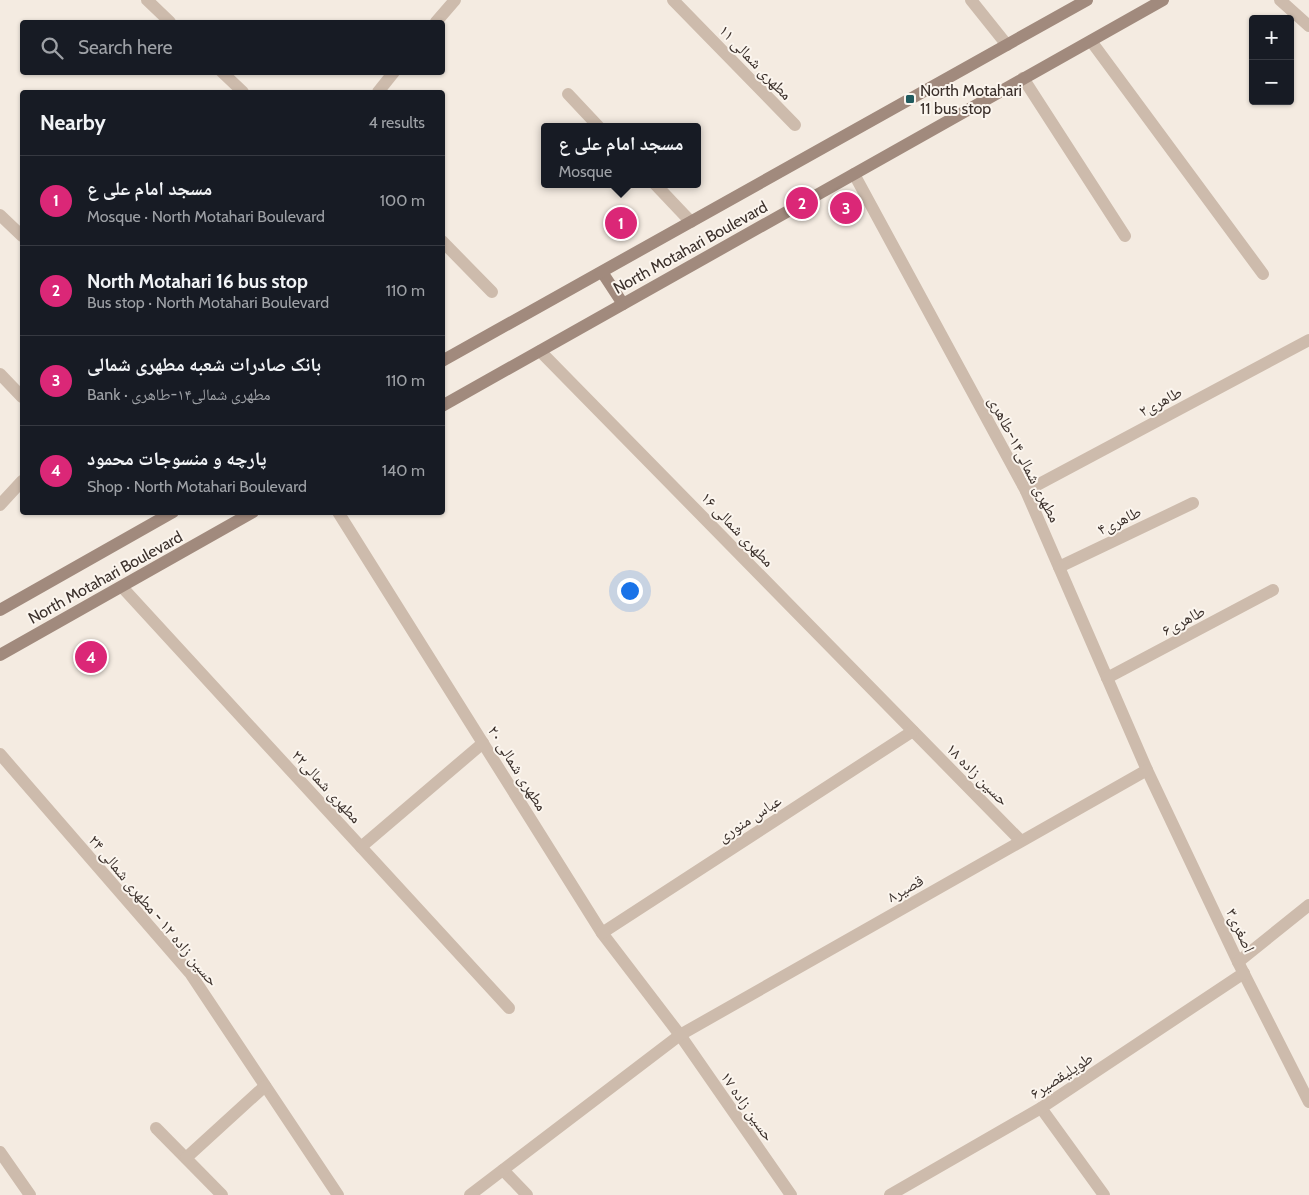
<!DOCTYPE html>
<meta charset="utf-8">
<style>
body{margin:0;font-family:Cabin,"Noto Naskh Arabic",sans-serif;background:#242831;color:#f1f3f6}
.controls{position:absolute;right:15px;top:15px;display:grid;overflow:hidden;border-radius:5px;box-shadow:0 1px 4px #0004}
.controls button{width:45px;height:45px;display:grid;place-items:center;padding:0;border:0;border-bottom:1px solid #363941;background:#171b24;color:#f1f3f6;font:25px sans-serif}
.you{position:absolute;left:629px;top:590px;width:18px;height:18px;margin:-12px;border:4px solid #fff;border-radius:50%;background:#1a73e8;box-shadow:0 0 0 8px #1a73e833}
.badge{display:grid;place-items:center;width:32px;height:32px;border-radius:50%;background:#db2777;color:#fff;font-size:16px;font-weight:700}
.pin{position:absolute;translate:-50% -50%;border:2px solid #fff;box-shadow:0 1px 5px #0006}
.popup{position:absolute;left:541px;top:123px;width:160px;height:65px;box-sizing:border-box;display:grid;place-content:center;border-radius:5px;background:#171b24;filter:drop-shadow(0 1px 4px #0005);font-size:16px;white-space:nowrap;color:#9ea1a6}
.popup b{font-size:19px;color:#f1f3f6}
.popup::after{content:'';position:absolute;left:50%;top:100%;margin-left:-10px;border:10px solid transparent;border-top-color:#171b24}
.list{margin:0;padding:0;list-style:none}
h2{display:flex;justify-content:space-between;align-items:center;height:65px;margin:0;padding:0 20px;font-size:21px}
h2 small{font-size:16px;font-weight:400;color:#9ea1a6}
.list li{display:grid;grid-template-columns:32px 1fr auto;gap:15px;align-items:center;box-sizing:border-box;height:90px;padding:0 20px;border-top:1px solid #363941}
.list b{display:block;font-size:19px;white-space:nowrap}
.list p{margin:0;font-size:16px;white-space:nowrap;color:#9ea1a6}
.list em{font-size:16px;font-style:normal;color:#9ea1a6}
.icon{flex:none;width:28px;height:28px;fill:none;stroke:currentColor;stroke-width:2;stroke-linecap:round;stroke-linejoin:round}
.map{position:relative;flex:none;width:1309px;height:1195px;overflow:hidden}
.search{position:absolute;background:#171b24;box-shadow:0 1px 4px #0004;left:20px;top:20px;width:425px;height:55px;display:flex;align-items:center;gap:12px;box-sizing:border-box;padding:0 18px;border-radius:5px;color:#9ea1a6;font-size:19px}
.panel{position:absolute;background:#171b24;box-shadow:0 1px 4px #0004;left:20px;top:90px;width:425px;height:425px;border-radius:5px}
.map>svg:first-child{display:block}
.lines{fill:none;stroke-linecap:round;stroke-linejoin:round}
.street{stroke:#cdbbac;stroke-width:12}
.secondary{stroke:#a18a7d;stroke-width:12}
.poi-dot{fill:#1f5a5e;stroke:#fbf5ee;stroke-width:2}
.labels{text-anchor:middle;stroke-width:4;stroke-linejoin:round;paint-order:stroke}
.street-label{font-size:16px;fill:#3b302b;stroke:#fbf5ee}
.poi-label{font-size:16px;fill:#3b302b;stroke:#fbf5ee;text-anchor:start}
</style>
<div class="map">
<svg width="1309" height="1195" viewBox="0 0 1309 1195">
<rect width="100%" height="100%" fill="#f4ebe1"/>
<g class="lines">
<g class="street">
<path d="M147 0 170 22"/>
<path d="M673 0 795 125"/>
<path d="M971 0 1007 45"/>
<path d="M1280 0 1309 26"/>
<path d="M436 22 455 0"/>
<path d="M1091 41 1263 274"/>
<path d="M222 72 243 92"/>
<path d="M1023 78 1125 236"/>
<path d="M378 92 394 72"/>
<path d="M568 94 599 127"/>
<path d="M854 174 1026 491 1147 770 1238 962 1309 1102"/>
<path d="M655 184 691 222"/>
<path d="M0 215 22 236"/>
<path d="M442 241 492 292"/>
<path d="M540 351 1021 841"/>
<path d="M0 374 22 397"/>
<path d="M1026 491 1309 340"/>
<path d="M0 505 22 481"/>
<path d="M338 512 602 933 680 1035 791 1195"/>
<path d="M1059 567 1193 503"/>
<path d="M122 587 509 1008"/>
<path d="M1107 678 1273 590"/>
<path d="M0 754 190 973 338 1195"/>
<path d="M361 847 483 743"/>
<path d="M602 933 913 731"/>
<path d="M1238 962 1309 905"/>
<path d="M1041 1108 1104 1195"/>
<path d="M156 1128 222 1195"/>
<path d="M0 1152 30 1195"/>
<path d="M186 1158 265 1086"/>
<path d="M503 1170 527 1195"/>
<path d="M470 1195 680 1035 1147 770"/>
<path d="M890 1195 1041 1108 1244 973"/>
</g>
<g class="secondary">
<path d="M602 272 623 304"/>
<path d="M442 361 1087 0"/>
<path d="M442 406 1163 0"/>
<path d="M0 610 173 512"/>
<path d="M0 655 253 512"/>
</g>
</g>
<rect class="poi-dot" x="905" y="94" width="10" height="10" rx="2.5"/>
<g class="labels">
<g class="street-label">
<text transform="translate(756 62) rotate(46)" y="6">مطهری شمالی ۱۱</text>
<text transform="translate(690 247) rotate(-29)" y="6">North Motahari Boulevard</text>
<text transform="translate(1160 401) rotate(-28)" y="6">طاهری۲</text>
<text transform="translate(1025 459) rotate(63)" y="6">مطهری شمالی۱۴-طاهری</text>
<text transform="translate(1119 520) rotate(-26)" y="6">طاهری۴</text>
<text transform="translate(738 529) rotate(46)" y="6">مطهری شمالی ۱۶</text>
<text transform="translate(105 577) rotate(-29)" y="6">North Motahari Boulevard</text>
<text transform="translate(1183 620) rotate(-28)" y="6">طاهری۶</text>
<text transform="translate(518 768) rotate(58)" y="6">مطهری شمالی ۲۰</text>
<text transform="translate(978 774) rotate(45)" y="6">حسین زاده ۱۸</text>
<text transform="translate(327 786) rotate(47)" y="6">مطهری شمالی۲۲</text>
<text transform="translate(749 818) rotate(-33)" y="6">عباس منوری</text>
<text transform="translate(905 888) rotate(-30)" y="6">قصیر۸</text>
<text transform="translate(154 910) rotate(50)" y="6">حسین زاده ۱۲ - مطهری شمالی ۲۴</text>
<text transform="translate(1241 930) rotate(65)" y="6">اصغری۳</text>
<text transform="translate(1061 1075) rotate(-33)" y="6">طویلیقصیر۶</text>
<text transform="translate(748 1106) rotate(55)" y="6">حسین زاده ۱۷</text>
</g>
<g class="poi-label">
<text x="920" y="96">North Motahari<tspan x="920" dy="18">11 bus stop</tspan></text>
</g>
</g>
</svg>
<div class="controls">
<button>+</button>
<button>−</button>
</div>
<div class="you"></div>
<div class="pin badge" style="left:621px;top:223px">1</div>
<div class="popup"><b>مسجد امام علی ع</b>Mosque</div>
<div class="pin badge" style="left:802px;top:203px">2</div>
<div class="pin badge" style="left:846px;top:208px">3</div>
<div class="pin badge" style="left:91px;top:657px">4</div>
<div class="search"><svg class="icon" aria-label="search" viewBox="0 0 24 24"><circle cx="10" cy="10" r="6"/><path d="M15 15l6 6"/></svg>Search here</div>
<section class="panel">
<h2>Nearby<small>4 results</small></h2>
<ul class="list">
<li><span class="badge">1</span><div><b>مسجد امام علی ع</b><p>Mosque · North Motahari Boulevard</p></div><em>100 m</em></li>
<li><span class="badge">2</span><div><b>North Motahari 16 bus stop</b><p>Bus stop · North Motahari Boulevard</p></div><em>110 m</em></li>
<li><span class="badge">3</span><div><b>بانک صادرات شعبه مطهری شمالی</b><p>Bank · مطهری شمالی۱۴-طاهری</p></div><em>110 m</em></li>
<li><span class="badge">4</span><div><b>پارچه و منسوجات محمود</b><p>Shop · North Motahari Boulevard</p></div><em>140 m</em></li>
</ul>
</section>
</div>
